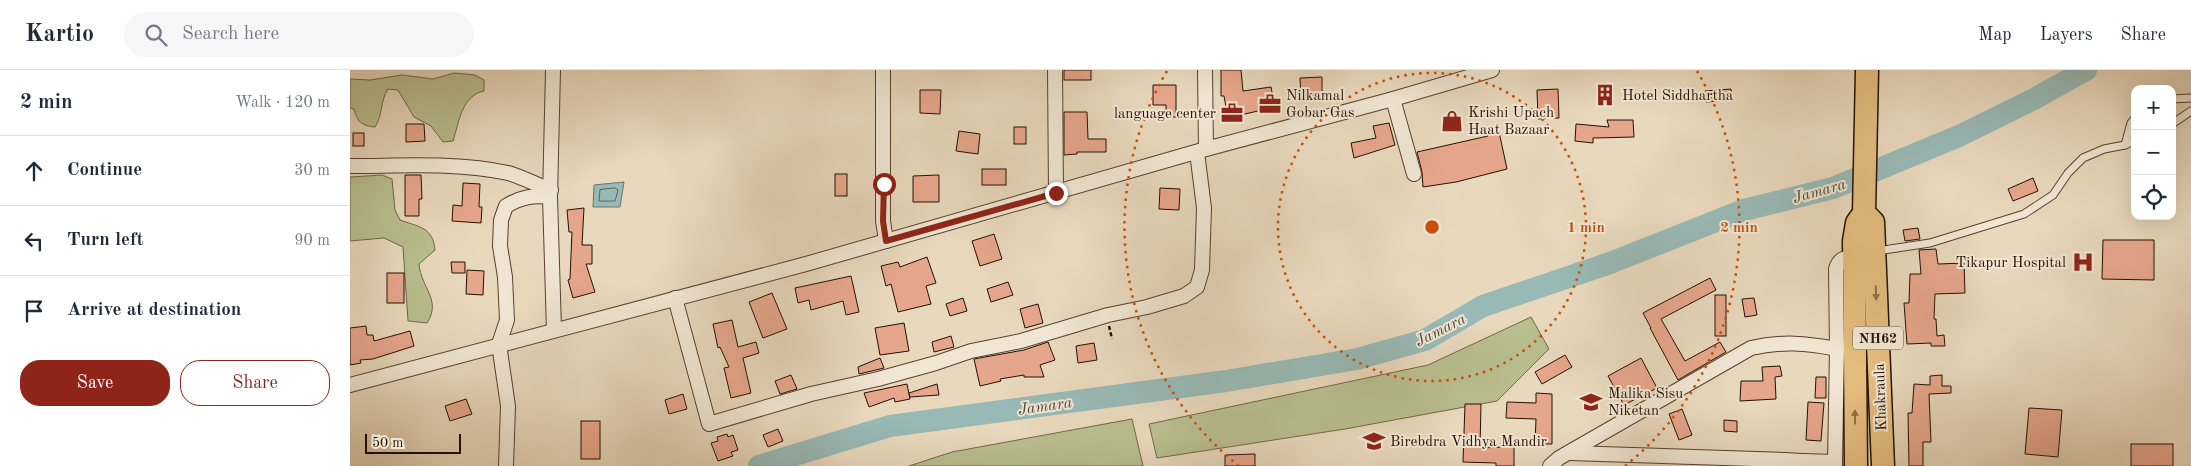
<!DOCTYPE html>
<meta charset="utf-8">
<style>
body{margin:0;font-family:"Old Standard TT",serif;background:#f6f6f7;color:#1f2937}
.controls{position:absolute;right:15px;top:15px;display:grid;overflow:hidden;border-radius:10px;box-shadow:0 5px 20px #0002}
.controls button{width:45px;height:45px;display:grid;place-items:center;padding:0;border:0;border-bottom:1px solid #e0e1e3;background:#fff;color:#1f2937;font:25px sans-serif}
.scale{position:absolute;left:15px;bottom:12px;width:96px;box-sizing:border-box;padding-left:5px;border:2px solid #251002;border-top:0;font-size:14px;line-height:18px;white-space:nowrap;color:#251002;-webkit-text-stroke:4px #f0e6d3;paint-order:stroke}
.stop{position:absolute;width:15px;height:15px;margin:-11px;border:4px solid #8f2418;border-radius:50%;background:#fff}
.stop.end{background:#8f2418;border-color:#fff;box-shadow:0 1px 5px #0008}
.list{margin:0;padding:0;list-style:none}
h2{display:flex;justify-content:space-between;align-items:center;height:65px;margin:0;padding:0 20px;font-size:21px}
h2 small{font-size:16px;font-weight:400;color:#747a83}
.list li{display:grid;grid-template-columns:32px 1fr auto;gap:15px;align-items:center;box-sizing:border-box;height:70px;padding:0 20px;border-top:1px solid #e0e1e3}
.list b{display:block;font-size:19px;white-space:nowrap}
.list em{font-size:16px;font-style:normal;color:#747a83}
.actions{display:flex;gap:10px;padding:15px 20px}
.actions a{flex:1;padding:11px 0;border:1px solid #8f2418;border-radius:20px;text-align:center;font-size:18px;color:#8f2418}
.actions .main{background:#8f2418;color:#fff}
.icon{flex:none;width:28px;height:28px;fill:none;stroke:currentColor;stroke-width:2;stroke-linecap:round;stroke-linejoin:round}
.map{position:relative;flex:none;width:1841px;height:396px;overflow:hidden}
header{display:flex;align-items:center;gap:30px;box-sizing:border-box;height:70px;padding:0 25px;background:#fff;border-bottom:1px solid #e0e1e3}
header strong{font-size:24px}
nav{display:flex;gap:28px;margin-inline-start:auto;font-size:18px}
.search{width:350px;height:45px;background:#f6f6f7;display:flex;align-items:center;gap:12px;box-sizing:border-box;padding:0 18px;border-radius:28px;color:#747a83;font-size:19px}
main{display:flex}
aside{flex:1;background:#fff}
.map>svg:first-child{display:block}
.green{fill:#b9be8e;stroke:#6f6748}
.water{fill:#98b9b5;stroke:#6a756d}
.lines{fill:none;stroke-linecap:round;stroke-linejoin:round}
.shore{stroke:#5e645c;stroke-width:1}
.river{stroke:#98b9b5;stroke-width:22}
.building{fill:#e6a68c;stroke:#251002}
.lane-casing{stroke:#564230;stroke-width:9}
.street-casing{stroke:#564230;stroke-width:16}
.primary-casing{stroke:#251002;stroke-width:25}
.path{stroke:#251002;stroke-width:2.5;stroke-dasharray:4 2.5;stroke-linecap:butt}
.lane{stroke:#f0e6d3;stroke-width:7}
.street{stroke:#f0e6d3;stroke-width:14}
.primary{stroke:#e4bc7e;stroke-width:22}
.oneway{fill:#8e6f46}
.route{stroke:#8f2418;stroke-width:6}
.ring{fill:none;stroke:#cb4e0a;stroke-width:2.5;stroke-dasharray:2.5 5}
.labels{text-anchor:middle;stroke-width:4;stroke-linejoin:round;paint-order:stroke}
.shield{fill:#f0e6d3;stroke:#625041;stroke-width:1}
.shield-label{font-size:14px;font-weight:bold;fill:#251002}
.poi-label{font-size:15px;fill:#251002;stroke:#f0e6d3;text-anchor:start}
.street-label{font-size:15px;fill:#251002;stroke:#f0e6d3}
.water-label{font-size:16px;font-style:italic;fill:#4d4b41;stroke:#f0e6d3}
.centre{fill:#cb4e0a;stroke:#f0e6d3;stroke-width:2.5}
.ring-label{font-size:15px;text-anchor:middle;font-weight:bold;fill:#cb4e0a;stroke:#f0e6d3;stroke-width:4;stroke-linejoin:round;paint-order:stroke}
</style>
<header>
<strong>Kartio</strong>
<div class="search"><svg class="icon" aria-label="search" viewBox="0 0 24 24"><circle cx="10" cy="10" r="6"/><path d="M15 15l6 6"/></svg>Search here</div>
<nav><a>Map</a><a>Layers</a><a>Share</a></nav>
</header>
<main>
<aside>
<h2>2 min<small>Walk · 120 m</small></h2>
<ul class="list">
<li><svg class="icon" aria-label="ahead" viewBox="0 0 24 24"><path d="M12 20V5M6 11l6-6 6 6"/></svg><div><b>Continue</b></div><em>30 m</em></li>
<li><svg class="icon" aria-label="left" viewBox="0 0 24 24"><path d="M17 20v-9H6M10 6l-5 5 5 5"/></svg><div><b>Turn left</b></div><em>90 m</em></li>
<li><svg class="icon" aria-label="arrive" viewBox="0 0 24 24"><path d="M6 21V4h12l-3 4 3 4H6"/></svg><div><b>Arrive at destination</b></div></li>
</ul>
<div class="actions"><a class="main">Save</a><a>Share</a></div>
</aside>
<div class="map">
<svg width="1841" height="396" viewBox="0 0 1841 396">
<rect width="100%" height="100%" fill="#e8d8bc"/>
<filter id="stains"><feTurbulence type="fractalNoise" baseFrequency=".004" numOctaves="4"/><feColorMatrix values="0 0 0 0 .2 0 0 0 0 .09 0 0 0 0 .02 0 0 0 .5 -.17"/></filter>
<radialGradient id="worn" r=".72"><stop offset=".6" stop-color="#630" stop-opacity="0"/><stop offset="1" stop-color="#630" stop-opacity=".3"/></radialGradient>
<g class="green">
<path d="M104 3 125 5 134 10V21C112 25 109 52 103 71L93 72 81 56 64 47 48 20 38 19C30 31 33 45 25 57 12 56 7 52 4 39L0 38V9L20 10 52 5 83 9Z"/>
<path d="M32 105 42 109 45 140 50 150C69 157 83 157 85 180L69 194C71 218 92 230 77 253L58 251 53 177 34 168 0 171V107Z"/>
<path d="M1181 247 1199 279 1147 331 995 359 807 388 799 354 1078 295Z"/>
<path d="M782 349 793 396H559L602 382Z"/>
</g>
<path class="water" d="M274 112 270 137H243L244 115Z"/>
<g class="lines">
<path class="shore" d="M265 118 268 120 265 131H249L250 120Z"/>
<path class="river" d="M409 396 540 356 876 311 1007 289 1075 270 1133 236 1260 193 1394 140 1483 118 1609 66 1684 29 1736 0"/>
</g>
<g class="building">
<rect x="714" y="0" width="27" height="10"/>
<path d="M871 0H891L893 21 921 17 925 37 878 48 874 26H871Z"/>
<path d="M972 7V25L951 26 950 8Z"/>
<path d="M803 15H826V47H816V35H803Z"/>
<path d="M1258 15 1263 32 1253 35 1248 18Z"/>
<path d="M1208 19 1209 48 1188 49 1187 20Z"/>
<path d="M1381 19 1382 30 1356 32 1355 21Z"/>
<path d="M570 20H591L590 44 570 43Z"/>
<path d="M714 42H737L738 69H756V82H727V84L714 85Z"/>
<path d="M1257 50H1283L1284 67 1243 68V73L1225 71 1226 54 1259 57Z"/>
<path d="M1039 53 1045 75 1004 88 1001 73 1026 68 1023 56Z"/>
<path d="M56 54H74L75 71 56 72Z"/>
<rect x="664" y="57" width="12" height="17"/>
<path d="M1148 57 1157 99 1106 112 1073 117 1072 102 1067 82 1138 66 1136 60Z"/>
<path d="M609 61 630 64 628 84 606 81Z"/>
<rect x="3" y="63" width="11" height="13"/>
<rect x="632" y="99" width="24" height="16"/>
<rect x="485" y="104" width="12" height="22"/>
<path d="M55 105H71L72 129H69V146H55Z"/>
<path d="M589 105V132H563V106Z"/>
<path d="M1683 108 1688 121 1663 131 1658 119Z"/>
<path d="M113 113 130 114 129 137H132L131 153 102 151 103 135 112 136Z"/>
<path d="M810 118 830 119 829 140 809 139Z"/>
<path d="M234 138 232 175H242V194H236L245 222 223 228 218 210 220 209 222 162H219L217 140Z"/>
<path d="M1568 158 1570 169 1555 171 1553 160Z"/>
<path d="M644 164 652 189 630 196 622 171Z"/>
<path d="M1753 170H1804V210L1752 209Z"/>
<path d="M1586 179 1588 194 1614 193 1615 223 1585 224 1584 249H1586L1587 266 1594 265 1595 276H1581V273L1557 274 1554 233H1559L1560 204H1571L1569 180Z"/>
<path d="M577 187 586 213 576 216 581 234 548 242 541 214 536 216 531 196 548 192 550 197Z"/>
<path d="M101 192H115V203H102Z"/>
<path d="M117 200 134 201 133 225 116 224Z"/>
<rect x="37" y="203" width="17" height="30"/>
<path d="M501 206 509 242 496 245 493 231 461 240 459 230 448 233 445 218Z"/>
<path d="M1360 208 1366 220 1311 249 1335 291 1370 272 1376 282 1328 310 1300 258H1301L1293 243Z"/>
<path d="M658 212 663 225 641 232 637 219Z"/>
<path d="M422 223 437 259 413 268 399 232Z"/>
<rect x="1365" y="225" width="11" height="41"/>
<path d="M613 228 617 241 600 246 596 234Z"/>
<path d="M1404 228 1407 245 1395 247 1392 229Z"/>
<path d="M688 234 693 253 675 258 670 239Z"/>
<path d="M382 250 388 277 406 272 409 283 393 288 401 323 381 328 374 298 379 297 370 277 368 278 363 254Z"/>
<path d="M554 253 559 281 530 285 525 258Z"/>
<path d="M16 256 17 265H23L24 271 60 261 64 276 23 289 10 290 11 293 0 295V258Z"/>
<path d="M601 266 604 277 584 282 582 272Z"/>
<path d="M698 272 705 290 690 295 694 307H674V305L650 309 651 311 630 316 624 289 674 280Z"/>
<path d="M744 273 747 290 728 293 726 276Z"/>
<path d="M1215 285 1222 297 1192 314 1185 302Z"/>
<path d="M530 288 534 298 509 304 508 297Z"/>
<path d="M1291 288 1307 318 1274 335 1258 306Z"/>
<path d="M1430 296 1432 306 1425 307 1426 329 1390 331 1391 311H1413L1412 297Z"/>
<path d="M441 305 447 319 430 324 425 311Z"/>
<path d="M1592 305V316H1601V323L1579 324 1581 372H1573V396H1559L1558 343H1562L1564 314 1580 315V306Z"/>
<path d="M1466 307H1476V328H1465Z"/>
<path d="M557 314 560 329 545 332 544 328 519 337 514 323Z"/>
<path d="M587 314 589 325 560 327 559 323Z"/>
<path d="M1186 323 1202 324V374H1185L1186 349 1156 348 1157 332 1186 333Z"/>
<path d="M333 324 337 339 319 344 315 330Z"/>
<path d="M116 329 122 344 100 351 95 336Z"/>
<path d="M1458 332 1474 333 1471 371 1456 370Z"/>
<path d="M1115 334H1131L1130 378 1154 377V371H1164V396H1146V393L1113 392Z"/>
<path d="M1679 338 1712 340 1708 387 1675 384Z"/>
<path d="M1332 339 1342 365 1329 370 1319 344Z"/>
<path d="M1374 350 1387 351V362L1374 361Z"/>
<rect x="231" y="351" width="19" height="38"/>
<path d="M428 359 433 371 418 377 413 365Z"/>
<path d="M377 364 378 367 383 365 388 380 381 382 383 386 368 391 361 373 368 371 367 367Z"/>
<rect x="1781" y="374" width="42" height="22"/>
<path d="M905 384V396H875V385Z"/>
</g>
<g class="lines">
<g class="lane-casing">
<g id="lane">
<path d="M1822 29 1841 28"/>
<path d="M1822 54 1841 41"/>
<path d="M1775 75 1781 53 1785 48"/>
<path d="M1527 181 1580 173 1674 144 1703 125 1718 103 1733 88 1754 79 1775 75 1785 70"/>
</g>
</g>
<g class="street-casing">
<g id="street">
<path d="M203 0 200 127 204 260"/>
<path d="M533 0V151L536 171"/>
<path d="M705 0 706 123"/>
<path d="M855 0 856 79"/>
<path d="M1043 29 1064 104"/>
<path d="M0 96C52 96 106 92 158 103 172 107 187 115 201 120"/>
<path d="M325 228 359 354 461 324 528 309 586 293 621 281 671 271 758 245 797 237 834 226 847 217 852 200 854 138 847 82"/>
<path d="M0 315 456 194 856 79 1043 29 1142 0"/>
<path d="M1220 383 1435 390 1452 391V396"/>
<path d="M1452 391 1485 392V396"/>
<path d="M1485 392 1487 279"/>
<path d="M156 396 158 336 149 274 157 250 155 207 150 176 151 150 156 136C171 127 183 125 200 127"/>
<path d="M1200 396 1209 388 1401 278C1432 271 1456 273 1487 279L1486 199C1489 189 1493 188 1504 187"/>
</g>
</g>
<g class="primary-casing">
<g id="primary">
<path d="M1514 143 1523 152 1533 396"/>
<path d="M1506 396 1504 171 1507 153 1514 143 1517 0"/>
</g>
</g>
<path class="path" d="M759 256 762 269"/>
<use href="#lane" class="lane"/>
<use href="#street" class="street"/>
<use href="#primary" class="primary"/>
</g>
<defs><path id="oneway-solid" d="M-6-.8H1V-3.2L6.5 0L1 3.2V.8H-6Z" transform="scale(1.25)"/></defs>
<g class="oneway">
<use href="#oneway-solid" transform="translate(1526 223) rotate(88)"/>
<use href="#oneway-solid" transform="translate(1505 347) rotate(-91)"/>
</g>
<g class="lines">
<path class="route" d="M534 114 533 151 536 171 706 123"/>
</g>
<g class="ring">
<circle cx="1082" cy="157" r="154"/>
<path d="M889 396A307 307 0 0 1 817 1M1347 1A307 307 0 0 1 1275 396"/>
</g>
<defs>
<g id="building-bare" transform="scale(1.725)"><path d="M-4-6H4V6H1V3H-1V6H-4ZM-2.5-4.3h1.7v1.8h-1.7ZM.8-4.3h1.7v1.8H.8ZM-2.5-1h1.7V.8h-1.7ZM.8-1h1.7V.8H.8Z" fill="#8f2418" stroke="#f0e6d3" stroke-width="2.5" paint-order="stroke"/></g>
<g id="office-bare" transform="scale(1.725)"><path d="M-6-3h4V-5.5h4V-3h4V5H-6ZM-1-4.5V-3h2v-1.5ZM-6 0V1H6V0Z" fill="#8f2418" stroke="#f0e6d3" stroke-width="2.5" paint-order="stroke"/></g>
<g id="shop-bare" transform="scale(1.725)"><path d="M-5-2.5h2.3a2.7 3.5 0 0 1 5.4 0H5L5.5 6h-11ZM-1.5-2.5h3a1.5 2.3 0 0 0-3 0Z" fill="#8f2418" stroke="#f0e6d3" stroke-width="2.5" paint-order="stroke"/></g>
<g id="hospital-bare" transform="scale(1.725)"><path d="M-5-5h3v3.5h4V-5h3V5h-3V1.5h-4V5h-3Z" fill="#8f2418" stroke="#f0e6d3" stroke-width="2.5" paint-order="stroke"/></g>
<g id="school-bare" transform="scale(1.725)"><path d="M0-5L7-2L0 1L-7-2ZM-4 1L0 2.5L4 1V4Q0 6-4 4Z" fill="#8f2418" stroke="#f0e6d3" stroke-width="2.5" paint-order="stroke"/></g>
</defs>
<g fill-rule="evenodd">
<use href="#building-bare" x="1255" y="25"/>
<use href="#office-bare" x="920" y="34"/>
<use href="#office-bare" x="882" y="43"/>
<use href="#shop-bare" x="1102" y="51"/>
<use href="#hospital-bare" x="1733" y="192"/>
<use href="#school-bare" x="1241" y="332"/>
<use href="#school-bare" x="1024" y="371"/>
</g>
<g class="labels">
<rect class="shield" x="1503" y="256.5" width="50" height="23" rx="4"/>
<g class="shield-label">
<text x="1528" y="273">NH62</text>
</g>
<g class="poi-label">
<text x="936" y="30">Nilkamal<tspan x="936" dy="17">Gobar Gas</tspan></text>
<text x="1272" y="30">Hotel Siddhartha</text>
<text x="1118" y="47">Krishi Upach<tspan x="1118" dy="17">Haat Bazaar</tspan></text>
<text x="866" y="48" text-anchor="end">language center</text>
<text x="1716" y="197" text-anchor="end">Tikapur Hospital</text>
<text x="1258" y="328">Malika Sisu<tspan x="1258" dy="17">Niketan</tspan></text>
<text x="1040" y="376">Birebdra Vidhya Mandir</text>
</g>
<g class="street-label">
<text transform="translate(1530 327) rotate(-92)" y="5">Khakraula</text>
</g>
<g class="water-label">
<text transform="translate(1469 120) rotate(-16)" y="6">Jamara</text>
<text transform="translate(1090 259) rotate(-27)" y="6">Jamara</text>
<text transform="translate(695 335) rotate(-8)" y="6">Jamara</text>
</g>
</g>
<circle cx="1082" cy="157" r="8" class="centre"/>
<g class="ring-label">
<text x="1236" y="162">1 min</text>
<text x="1389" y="162">2 min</text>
</g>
<rect width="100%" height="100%" filter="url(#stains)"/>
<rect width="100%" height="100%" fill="url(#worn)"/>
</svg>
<div class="controls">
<button>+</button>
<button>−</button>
<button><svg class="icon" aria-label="locate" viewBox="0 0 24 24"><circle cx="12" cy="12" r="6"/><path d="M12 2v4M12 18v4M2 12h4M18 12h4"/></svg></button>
</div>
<div class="scale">50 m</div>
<div class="stop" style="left:534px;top:114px"></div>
<div class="stop end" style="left:706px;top:123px"></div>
</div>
</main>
